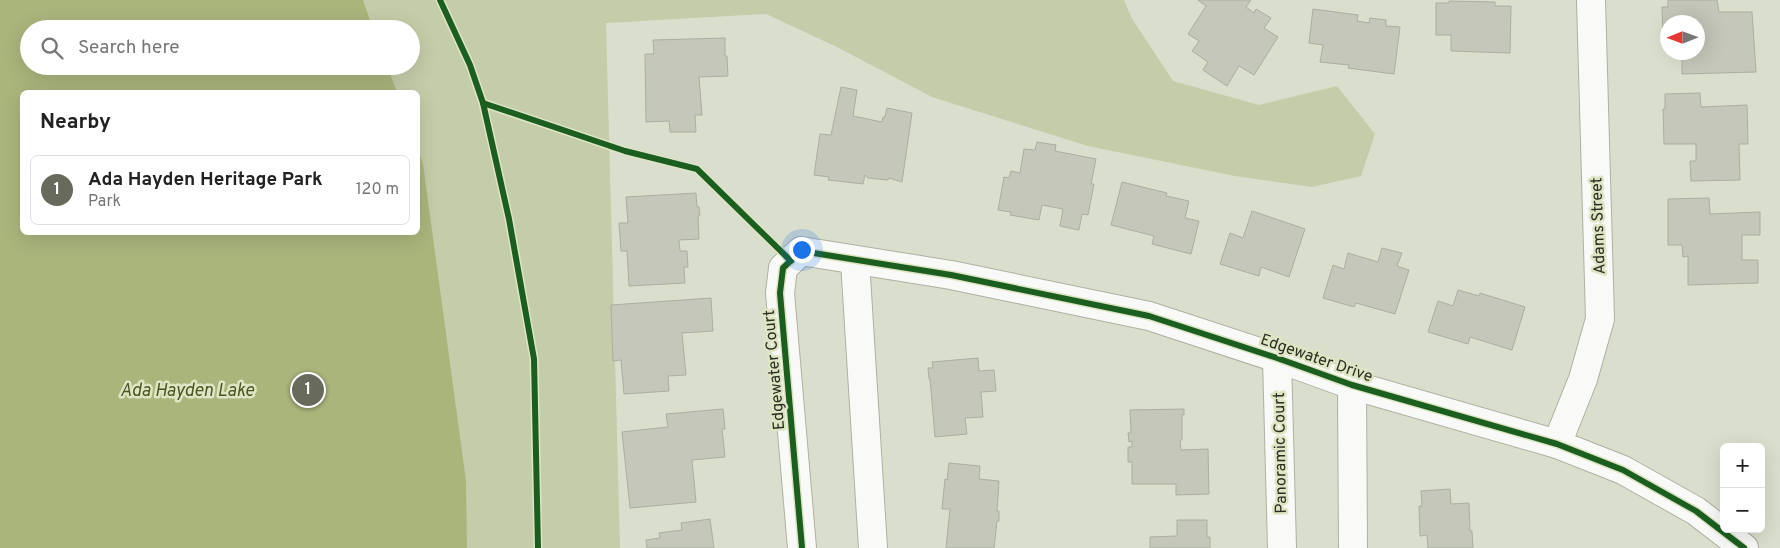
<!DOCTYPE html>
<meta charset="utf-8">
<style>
body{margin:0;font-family:Overpass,sans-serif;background:#f6f6f6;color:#222}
.controls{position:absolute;right:15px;bottom:15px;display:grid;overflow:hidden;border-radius:8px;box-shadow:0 5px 20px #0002}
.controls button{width:45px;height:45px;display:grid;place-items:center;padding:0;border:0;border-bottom:1px solid #e0e0e0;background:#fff;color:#222;font:25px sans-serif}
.compass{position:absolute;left:1660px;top:15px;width:45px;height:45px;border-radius:50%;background:#fff;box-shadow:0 5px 20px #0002;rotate:269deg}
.you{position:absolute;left:801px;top:249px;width:18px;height:18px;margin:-12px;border:4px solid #fff;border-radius:50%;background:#1a73e8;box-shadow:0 0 0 8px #1a73e833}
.badge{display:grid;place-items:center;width:32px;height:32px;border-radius:50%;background:#686b5c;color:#fff;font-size:16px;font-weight:700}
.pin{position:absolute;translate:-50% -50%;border:2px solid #fff;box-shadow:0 1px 5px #0006}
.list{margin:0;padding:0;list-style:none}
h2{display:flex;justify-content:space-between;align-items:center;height:65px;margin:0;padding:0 20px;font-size:21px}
h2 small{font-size:16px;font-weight:400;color:#767676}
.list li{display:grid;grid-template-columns:32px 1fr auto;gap:15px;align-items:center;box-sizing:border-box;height:70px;margin:0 10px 10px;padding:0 10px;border:1px solid #e0e0e0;border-radius:8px}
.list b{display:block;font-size:19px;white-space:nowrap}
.list p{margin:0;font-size:16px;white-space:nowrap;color:#767676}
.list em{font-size:16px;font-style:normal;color:#767676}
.icon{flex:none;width:28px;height:28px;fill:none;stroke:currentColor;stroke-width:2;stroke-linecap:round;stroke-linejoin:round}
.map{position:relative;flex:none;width:1780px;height:548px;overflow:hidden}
.search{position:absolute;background:#fff;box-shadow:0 5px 20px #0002;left:20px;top:20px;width:400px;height:55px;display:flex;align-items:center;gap:12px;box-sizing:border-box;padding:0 18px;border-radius:28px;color:#767676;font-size:19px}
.panel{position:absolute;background:#fff;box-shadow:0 5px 20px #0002;left:20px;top:90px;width:400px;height:145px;border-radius:8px}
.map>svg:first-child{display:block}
.green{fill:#c4cca9;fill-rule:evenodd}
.water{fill:#aab57c}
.building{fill:#c4c7b9;stroke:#abaea1}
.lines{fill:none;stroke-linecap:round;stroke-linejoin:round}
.street-casing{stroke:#adb1a3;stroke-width:30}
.street{stroke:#f9faf7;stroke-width:28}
.cycleway-casing{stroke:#dee5c5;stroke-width:9}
.cycleway{stroke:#1b5e20;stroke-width:6}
.labels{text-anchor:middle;stroke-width:5;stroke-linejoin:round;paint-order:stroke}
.street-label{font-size:16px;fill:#2a2d20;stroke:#dee5c5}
.water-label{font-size:18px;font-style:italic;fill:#4c551f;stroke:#dee5c5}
</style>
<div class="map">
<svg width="1780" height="548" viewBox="0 0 1780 548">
<rect width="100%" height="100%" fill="#dadecc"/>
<path class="green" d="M0 0H1124L1131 17 1173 81 1259 105 1337 86 1375 134 1361 176 1312 187 1235 176 1088 146 932 97 837 47 766 14 606 23 620 548H0ZM29 29H411V66H29ZM22 92H418V232H22Z"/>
<path class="water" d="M0 0H363L373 29H29V66H387L397 92H22V232H418V149L423 164 466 481 467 548H0Z"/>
<g class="building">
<path d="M1198 0H1251L1246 7 1254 13 1256 9 1271 18 1264 28 1278 37 1254 75 1239 66 1227 86 1203 70 1208 62 1192 51 1199 41 1188 34 1206 6Z"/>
<path d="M1668 0H1717L1719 12H1752L1756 72 1682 74V52H1698V22H1668V33H1663L1662 7H1668Z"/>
<path d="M1449 1 1495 2V6H1511L1510 53 1451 51V35H1436V3H1449Z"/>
<path d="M1313 9 1358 15 1357 21 1369 23 1370 18 1386 20V26L1400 27 1394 74 1348 68 1349 65 1320 62 1323 45 1309 43Z"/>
<path d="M725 38V56H727L728 76 699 77 702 115H695L696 132H670L669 121 646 122 645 54H654L653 40Z"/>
<path d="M841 87 857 90 853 116 882 122 883 117H885L887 108 912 113 902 182 889 178 888 180 868 178 865 175 863 184 828 180 829 177 814 175 820 134 831 135Z"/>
<path d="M1700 93 1701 107 1747 105 1748 144H1739L1740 180 1691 181 1690 161H1696V144H1664L1663 109H1665V94Z"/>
<path d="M1037 142 1056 145 1055 151 1096 159 1091 184H1094L1088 215 1082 214 1079 230 1060 226 1063 209 1042 205 1039 220 1010 215 1011 212 998 210 1004 177 1009 178 1011 171 1020 173 1024 149 1035 150Z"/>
<path d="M1122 182 1167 193 1166 196 1189 201 1185 218 1199 221 1191 254 1152 244 1154 236 1111 225Z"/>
<path d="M696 193 697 207H699L700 215 698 216 699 239 679 240 680 251H687L688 267H684L685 283 629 286 627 251H621L619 223H628L626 197Z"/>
<path d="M1709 198 1710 214 1760 212V235H1742V260H1758V283L1688 285V256L1683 257 1682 245H1668V199Z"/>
<path d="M1252 211 1305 229 1289 277 1261 267 1259 276 1220 264 1230 233 1243 238Z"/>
<path d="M1382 248 1402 253 1397 266 1409 270 1395 314 1356 303 1354 307 1323 298 1333 265 1344 269 1348 253 1378 262Z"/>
<path d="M1458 290 1479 296 1480 293 1525 307 1512 350 1470 337 1468 344 1428 332 1438 301 1453 306Z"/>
<path d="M711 298 713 331 682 333 686 375 668 376 669 391 624 394 621 360 613 361 611 305Z"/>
<path d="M978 358 979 371 994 370 996 391 981 392 983 417 965 418 967 434 935 437 930 379H929L928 368H933L932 362Z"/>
<path d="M723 409 725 429H722L725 457 692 460 696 502 630 508 622 432 668 427 666 414Z"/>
<path d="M1184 409V415H1182V440H1180L1181 450 1208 449 1209 494 1176 495V484H1132V462H1128V447H1132V441L1129 442 1128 433H1131L1130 410Z"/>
<path d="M949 463 980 466 979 479 999 481 997 511H999V521H997L994 548H946L950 509H942L945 479 947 480Z"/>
<path d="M1450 489 1451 504 1469 503 1470 531H1472L1473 548H1428L1427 535 1420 536 1419 506H1422L1421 491Z"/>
<path d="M710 519 714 548H647L646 540 660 538 659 533 682 530 681 523Z"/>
<path d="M1177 520H1207V537H1210V548H1150V537L1177 536Z"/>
</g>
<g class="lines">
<g class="street-casing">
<g id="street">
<path d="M855 261 873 548"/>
<path d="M1277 358 1282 548"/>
<path d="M1352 385 1353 548"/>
<path d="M1557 444 1583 379 1600 319 1591 0"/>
<path d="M802 548 780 293 783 268 801 251 951 275 1149 316 1277 358 1352 385 1557 444 1623 470 1696 511 1744 548"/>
</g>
</g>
<use href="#street" class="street"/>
<g class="cycleway-casing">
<g id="cycleway">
<path d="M440 0 470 65 483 103 509 219 534 359 538 548"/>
<path d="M483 103 625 151 697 169 791 261"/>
<path d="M802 548 780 293 783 268 801 251 951 275 1149 316 1277 358 1352 385 1557 444 1623 470 1696 511 1744 548"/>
</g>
</g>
<use href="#cycleway" class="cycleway"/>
</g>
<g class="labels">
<g class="street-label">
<text transform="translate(1597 226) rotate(-92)" y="6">Adams Street</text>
<text transform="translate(1317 357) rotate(19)" y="6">Edgewater Drive</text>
<text transform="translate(773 370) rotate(-95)" y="6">Edgewater Court</text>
<text transform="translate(1279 453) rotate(-91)" y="6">Panoramic Court</text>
</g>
<g class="water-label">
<text x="187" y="396">Ada Hayden Lake</text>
</g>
</g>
</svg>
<div class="controls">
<button>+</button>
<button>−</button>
</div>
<svg class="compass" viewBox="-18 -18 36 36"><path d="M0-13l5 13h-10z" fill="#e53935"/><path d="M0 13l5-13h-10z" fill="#767676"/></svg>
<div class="you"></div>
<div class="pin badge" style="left:308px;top:390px">1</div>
<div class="search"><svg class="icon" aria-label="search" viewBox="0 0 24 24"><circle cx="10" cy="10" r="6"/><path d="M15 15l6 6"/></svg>Search here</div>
<section class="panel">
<h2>Nearby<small></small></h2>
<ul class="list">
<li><span class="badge">1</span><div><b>Ada Hayden Heritage Park</b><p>Park</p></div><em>120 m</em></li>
</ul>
</section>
</div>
